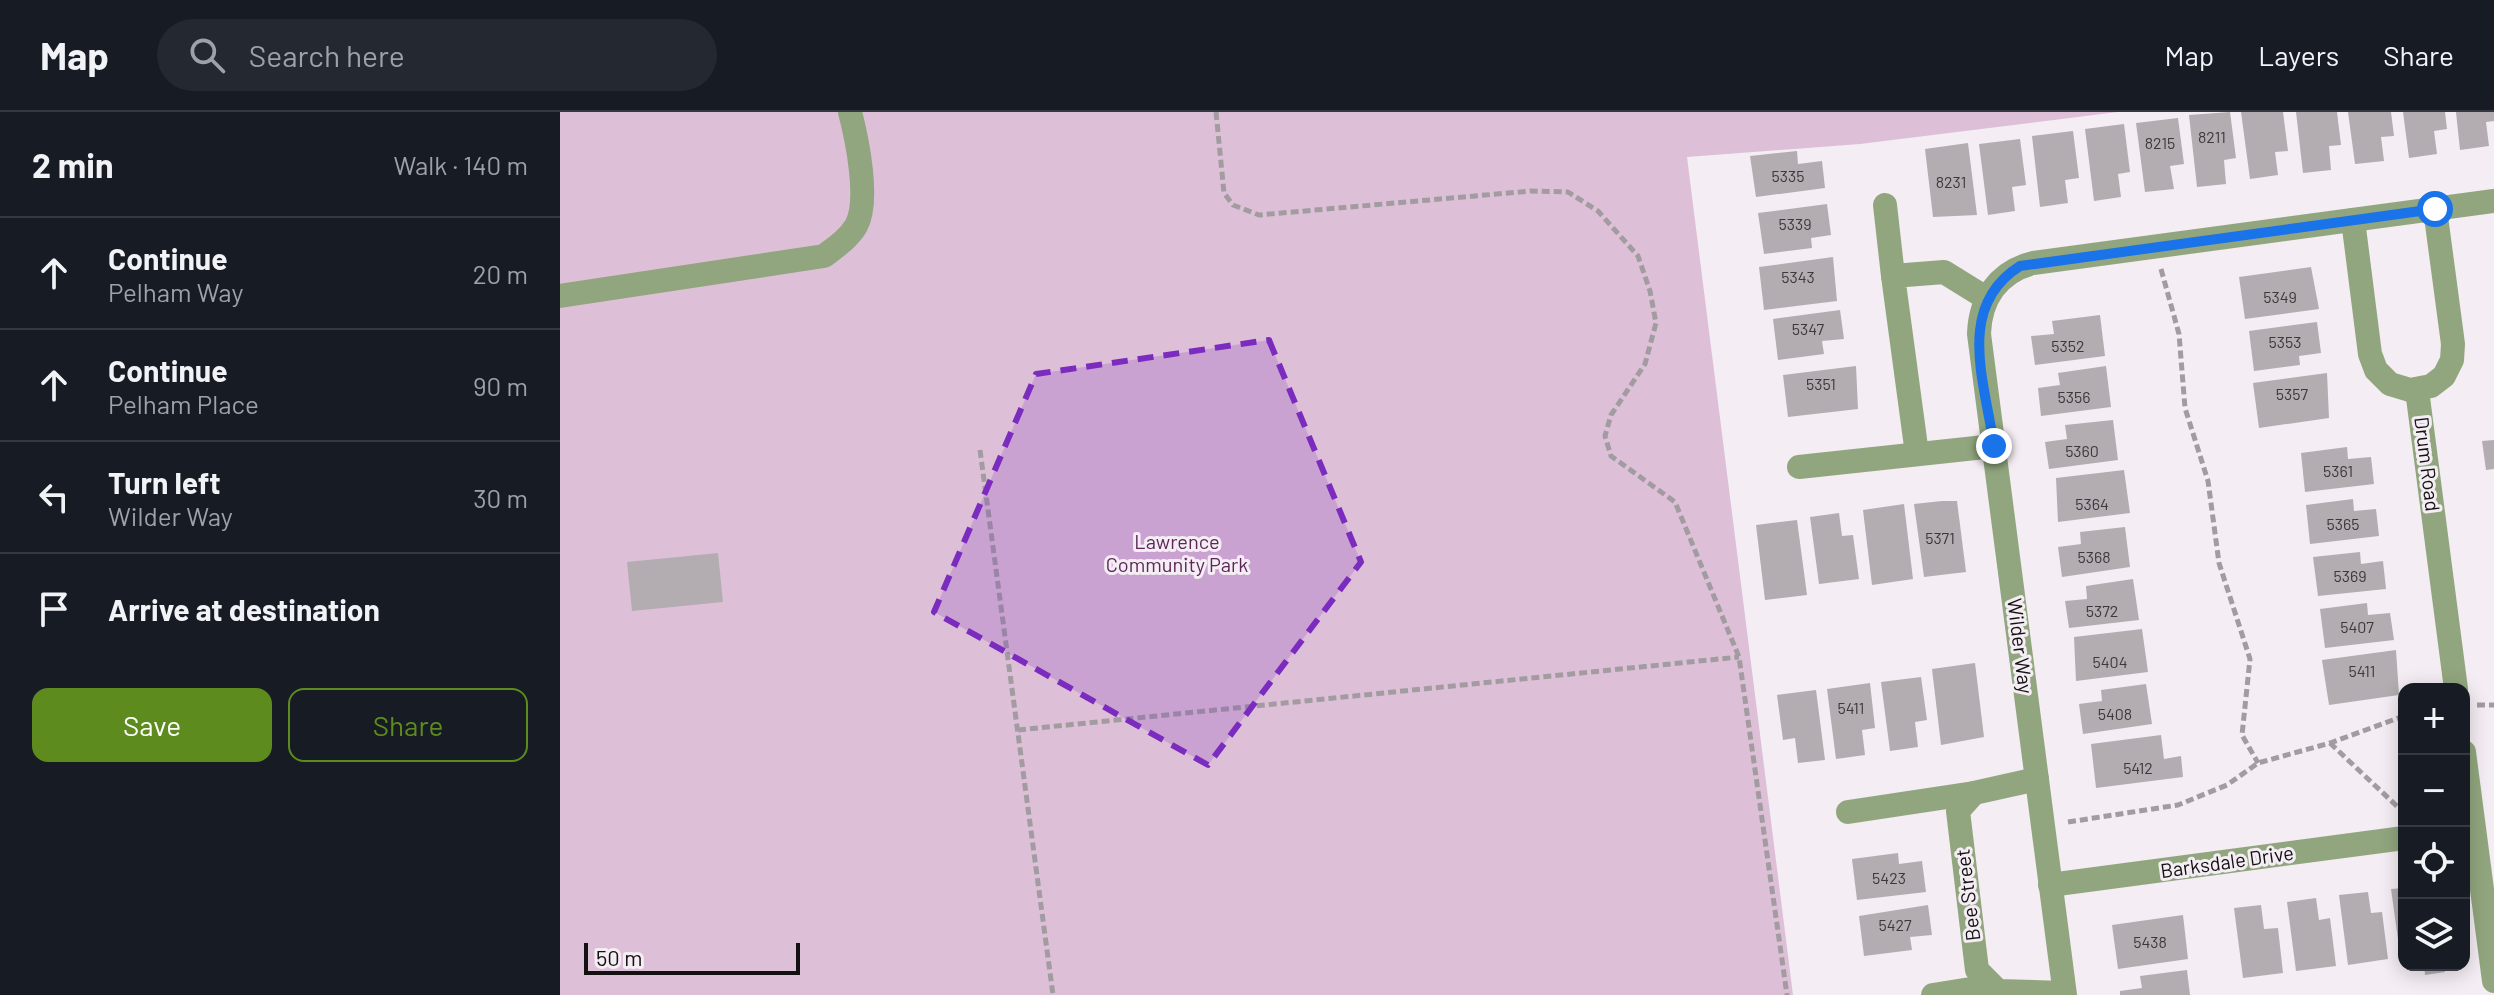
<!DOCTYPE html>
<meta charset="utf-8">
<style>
body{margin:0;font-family:Barlow,sans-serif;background:#242831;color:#f1f3f6}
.controls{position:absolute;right:24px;bottom:24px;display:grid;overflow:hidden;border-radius:16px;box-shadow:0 4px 20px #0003}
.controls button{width:72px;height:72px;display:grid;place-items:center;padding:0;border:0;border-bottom:2px solid #363941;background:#171b24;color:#f1f3f6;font:40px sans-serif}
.scale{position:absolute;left:24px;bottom:20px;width:216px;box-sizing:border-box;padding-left:8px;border:4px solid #141113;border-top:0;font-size:22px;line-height:28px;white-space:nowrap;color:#141113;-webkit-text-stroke:6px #f4edf3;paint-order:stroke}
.stop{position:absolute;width:24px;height:24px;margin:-18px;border:6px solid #1a73e8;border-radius:50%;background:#fff}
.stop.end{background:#1a73e8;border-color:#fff;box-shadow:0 2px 8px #0008}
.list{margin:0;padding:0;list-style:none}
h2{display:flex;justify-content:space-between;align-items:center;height:104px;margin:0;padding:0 32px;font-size:34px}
h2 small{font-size:26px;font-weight:400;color:#9ea1a6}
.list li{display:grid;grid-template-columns:52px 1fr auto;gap:24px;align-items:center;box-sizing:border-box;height:112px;padding:0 32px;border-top:2px solid #363941}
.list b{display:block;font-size:30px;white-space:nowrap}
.list p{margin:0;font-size:26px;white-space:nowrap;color:#9ea1a6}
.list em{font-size:26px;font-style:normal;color:#9ea1a6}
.actions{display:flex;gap:16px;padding:24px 32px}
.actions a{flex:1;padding:18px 0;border:2px solid #5e8b1e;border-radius:16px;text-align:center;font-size:28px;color:#5e8b1e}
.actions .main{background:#5e8b1e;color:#fff}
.icon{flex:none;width:44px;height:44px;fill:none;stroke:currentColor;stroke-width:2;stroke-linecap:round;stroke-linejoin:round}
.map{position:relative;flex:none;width:1934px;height:883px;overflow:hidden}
header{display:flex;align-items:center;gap:48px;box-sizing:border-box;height:112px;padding:0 40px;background:#171b24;border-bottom:2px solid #363941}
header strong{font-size:38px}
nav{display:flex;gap:44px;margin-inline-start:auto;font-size:28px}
.search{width:560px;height:72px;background:#242831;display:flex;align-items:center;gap:20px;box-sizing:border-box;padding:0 28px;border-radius:44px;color:#9ea1a6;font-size:30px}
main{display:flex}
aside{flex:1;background:#171b24}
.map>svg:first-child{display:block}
.green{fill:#ddc0d8}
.building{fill:#b3adb2}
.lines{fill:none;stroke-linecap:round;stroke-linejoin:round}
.path{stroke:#a29ca1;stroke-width:5;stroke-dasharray:8 4;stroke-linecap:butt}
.minor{stroke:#91a67e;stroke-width:24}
.route{stroke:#1a73e8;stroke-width:10}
.marked{fill:#7b2cbf;fill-opacity:0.2;stroke:#7b2cbf;stroke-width:6;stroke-dasharray:16 10;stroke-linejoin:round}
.labels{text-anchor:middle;stroke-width:6;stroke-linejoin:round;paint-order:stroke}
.number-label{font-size:16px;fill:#3c383b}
.street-label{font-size:20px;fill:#141113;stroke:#f4edf3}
.park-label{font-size:20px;fill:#5d2658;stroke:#f4edf3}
</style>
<header>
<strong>Map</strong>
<div class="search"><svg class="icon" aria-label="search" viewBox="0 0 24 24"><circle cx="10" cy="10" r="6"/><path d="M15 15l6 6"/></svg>Search here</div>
<nav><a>Map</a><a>Layers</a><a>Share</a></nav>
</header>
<main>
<aside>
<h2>2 min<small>Walk · 140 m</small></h2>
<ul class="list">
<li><svg class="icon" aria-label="ahead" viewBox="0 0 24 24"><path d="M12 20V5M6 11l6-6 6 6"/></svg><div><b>Continue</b><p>Pelham Way</p></div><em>20 m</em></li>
<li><svg class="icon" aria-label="ahead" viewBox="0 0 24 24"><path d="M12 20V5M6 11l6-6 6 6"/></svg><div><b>Continue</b><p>Pelham Place</p></div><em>90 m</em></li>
<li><svg class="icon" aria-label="left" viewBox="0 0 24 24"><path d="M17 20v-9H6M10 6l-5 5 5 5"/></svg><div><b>Turn left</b><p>Wilder Way</p></div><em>30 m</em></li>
<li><svg class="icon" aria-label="arrive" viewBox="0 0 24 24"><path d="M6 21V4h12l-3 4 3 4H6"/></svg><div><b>Arrive at destination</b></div></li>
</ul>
<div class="actions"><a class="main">Save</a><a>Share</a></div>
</aside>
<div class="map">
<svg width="1934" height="883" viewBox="0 0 1934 883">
<rect width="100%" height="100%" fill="#f4edf3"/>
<path class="green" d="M0 0H1558L1300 32 1127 45 1233 883H0Z"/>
<g class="building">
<path d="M1670 0 1676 46 1664 48 1666 72 1637 75 1629 3Z"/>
<path d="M1681 0H1723L1728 39 1715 40 1718 63 1690 67Z"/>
<path d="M1736 0H1777L1781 33 1769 34 1771 58 1743 61Z"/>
<path d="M1788 0H1831L1834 24 1821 25 1824 49 1795 52Z"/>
<path d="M1843 0H1885L1887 17 1874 19 1877 42 1849 46Z"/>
<path d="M1896 0H1934V9L1926 10 1929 34 1900 38Z"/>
<path d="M1618 6 1624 52 1610 54 1614 77 1585 80 1576 11Z"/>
<path d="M1564 12 1570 60 1558 62 1561 85 1534 89 1525 17Z"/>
<path d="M1513 19 1519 66 1505 68 1508 91 1480 95 1472 24Z"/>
<path d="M1460 27 1466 73 1452 75 1455 99 1428 103 1419 32Z"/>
<path d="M1408 31 1417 103 1373 105 1365 37Z"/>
<path d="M1237 39 1238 52 1262 49 1265 76 1196 85 1190 44Z"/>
<path d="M1267 92 1271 123 1251 126 1252 136 1204 142 1198 101Z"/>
<path d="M1273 145 1277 189 1204 198 1199 155Z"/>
<path d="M1751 155 1759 197 1685 207 1679 165Z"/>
<path d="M1280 198 1284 227 1262 229 1264 242 1218 248 1213 207Z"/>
<path d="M1540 203 1545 244 1475 253 1471 224 1494 222 1492 209Z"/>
<path d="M1757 210 1761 241 1739 244 1740 253 1694 259 1689 219Z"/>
<path d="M1296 254 1298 297 1228 305 1223 263Z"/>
<path d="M1546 254 1551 295 1481 304 1478 276 1500 273 1498 261Z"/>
<path d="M1767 261 1769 306 1699 316 1693 271Z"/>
<path d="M1553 308 1558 348 1489 357 1485 330 1507 327 1505 313Z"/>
<path d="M1934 328V357L1926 358 1922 329Z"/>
<path d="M1787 335 1788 347 1811 345 1814 372 1745 380 1741 341Z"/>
<path d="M1564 358 1570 401 1498 410 1496 366Z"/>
<path d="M1793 387 1794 399 1816 397 1819 424 1750 432 1746 393Z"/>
<path d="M1382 389H1397L1406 460 1364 465 1354 392Z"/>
<path d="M1344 392 1353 467 1312 473 1303 398Z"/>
<path d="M1279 401 1282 424 1293 423 1299 467 1259 472 1250 405Z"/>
<path d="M1237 408 1247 483 1205 488 1196 413Z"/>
<path d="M1565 415 1570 455 1502 465 1498 435 1521 432 1520 420Z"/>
<path d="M1800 440 1801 452 1823 449 1826 477 1758 484 1753 445Z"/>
<path d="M158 441 163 490 72 499 67 450Z"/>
<path d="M1573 467 1579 508 1509 516 1505 489 1527 487 1526 474Z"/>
<path d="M1807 491 1808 503 1830 501 1834 528 1765 536 1760 497Z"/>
<path d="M1582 517 1588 560 1516 569 1514 525Z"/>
<path d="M1836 538 1839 583 1769 593 1762 548Z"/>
<path d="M1415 551 1424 625 1381 633 1372 557Z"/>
<path d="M1361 565 1367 608 1355 610 1358 635 1330 639 1321 570Z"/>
<path d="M1310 571 1315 616 1302 618 1305 643 1276 647 1267 577Z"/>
<path d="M1586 572 1592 612 1523 622 1519 592 1542 589 1541 578Z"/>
<path d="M1256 578 1265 648 1238 651 1235 626 1223 628 1217 583Z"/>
<path d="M1601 623 1604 647 1621 644 1623 665 1536 676 1531 632Z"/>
<path d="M1338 741 1339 752 1362 749 1366 780 1297 788 1292 747Z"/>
<path d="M1844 776V849H1841L1831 777Z"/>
<path d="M1808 780 1811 801 1822 800 1828 847 1788 853 1779 783Z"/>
<path d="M1756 786 1759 808 1770 806 1776 854 1736 859 1727 790Z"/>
<path d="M1368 793 1372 823 1350 825 1352 838 1304 844 1299 804Z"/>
<path d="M1701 793 1704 817 1718 816 1723 861 1683 866 1674 796Z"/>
<path d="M1623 803 1628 847 1558 857 1552 813Z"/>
<path d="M1864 853H1884L1885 860 1865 863Z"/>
<path d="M1627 858 1630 883H1560V879L1582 876 1580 864Z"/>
</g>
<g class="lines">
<g class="path">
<path d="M656 0 664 81 673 93 699 103 971 79 1008 80 1038 99 1078 144 1090 179 1096 211 1085 252 1051 303 1045 324 1051 344 1115 390 1179 545 1227 883"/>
<path d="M1601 157 1619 222 1625 296 1648 369 1659 451 1690 547 1682 623 1698 651"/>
<path d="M420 338 493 883"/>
<path d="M1917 593H1934"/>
<path d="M458 618 1179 545"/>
<path d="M1770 631 1842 699"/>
<path d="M1508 710 1618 693 1667 673 1698 651 1770 631 1844 604"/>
</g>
<g class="minor">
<path d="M1325 93 1333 164"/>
<path d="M1793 108 1810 242 1816 258 1830 272 1850 278 1871 274 1884 264 1892 248 1893 232 1875 97"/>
<path d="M0 184 264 144C276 135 288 127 296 114 310 89 297 27 290 0"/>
<path d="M1857 278 1896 577"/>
<path d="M1357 342 1333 164 1384 160 1426 186"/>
<path d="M1239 355 1434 334"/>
<path d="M1904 640 1934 869"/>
<path d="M1477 667 1414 681 1398 699 1417 858 1438 879 1504 881"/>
<path d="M1288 700 1414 681"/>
<path d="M1490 773 1844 726"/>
<path d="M1373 883 1429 874"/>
<path d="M1505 883 1419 222C1420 187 1438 160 1473 151L1934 89"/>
</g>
</g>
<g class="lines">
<path class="route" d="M1434 334C1425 270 1395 195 1460 154L1875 97"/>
</g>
<path class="marked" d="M709 228 801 450 648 653 374 500 476 262Z"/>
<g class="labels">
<g class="number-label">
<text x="1652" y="31">8211</text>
<text x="1600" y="37">8215</text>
<text x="1228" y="70">5335</text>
<text x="1391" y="76">8231</text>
<text x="1235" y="118">5339</text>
<text x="1238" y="171">5343</text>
<text x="1720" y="191">5349</text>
<text x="1248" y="223">5347</text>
<text x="1725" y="236">5353</text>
<text x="1508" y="240">5352</text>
<text x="1261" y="278">5351</text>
<text x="1732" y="288">5357</text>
<text x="1514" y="291">5356</text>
<text x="1522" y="345">5360</text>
<text x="1778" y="365">5361</text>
<text x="1532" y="398">5364</text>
<text x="1783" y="418">5365</text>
<text x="1380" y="432">5371</text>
<text x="1534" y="451">5368</text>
<text x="1790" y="470">5369</text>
<text x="1542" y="505">5372</text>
<text x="1797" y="521">5407</text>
<text x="1550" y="556">5404</text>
<text x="1802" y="565">5411</text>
<text x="1291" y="602">5411</text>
<text x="1555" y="608">5408</text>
<text x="1578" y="662">5412</text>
<text x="1329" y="772">5423</text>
<text x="1335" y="819">5427</text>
<text x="1590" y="836">5438</text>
</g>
<g class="street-label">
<text transform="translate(1867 352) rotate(83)" y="7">Drum Road</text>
<text transform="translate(1460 534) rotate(83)" y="7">Wilder Way</text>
<text transform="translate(1667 750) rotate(-8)" y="7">Barksdale Drive</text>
<text transform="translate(1408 783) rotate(-97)" y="7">Bee Street</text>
</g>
<g class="park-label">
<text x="617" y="437">Lawrence<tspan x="617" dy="23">Community Park</tspan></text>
</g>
</g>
</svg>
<div class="controls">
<button>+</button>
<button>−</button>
<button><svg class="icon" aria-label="locate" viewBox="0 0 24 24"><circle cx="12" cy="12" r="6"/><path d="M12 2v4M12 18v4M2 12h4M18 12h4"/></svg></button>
<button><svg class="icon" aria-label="layers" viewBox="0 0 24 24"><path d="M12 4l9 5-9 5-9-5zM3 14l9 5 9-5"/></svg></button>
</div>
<div class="scale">50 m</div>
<div class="stop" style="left:1875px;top:97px"></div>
<div class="stop end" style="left:1434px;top:334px"></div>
</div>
</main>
